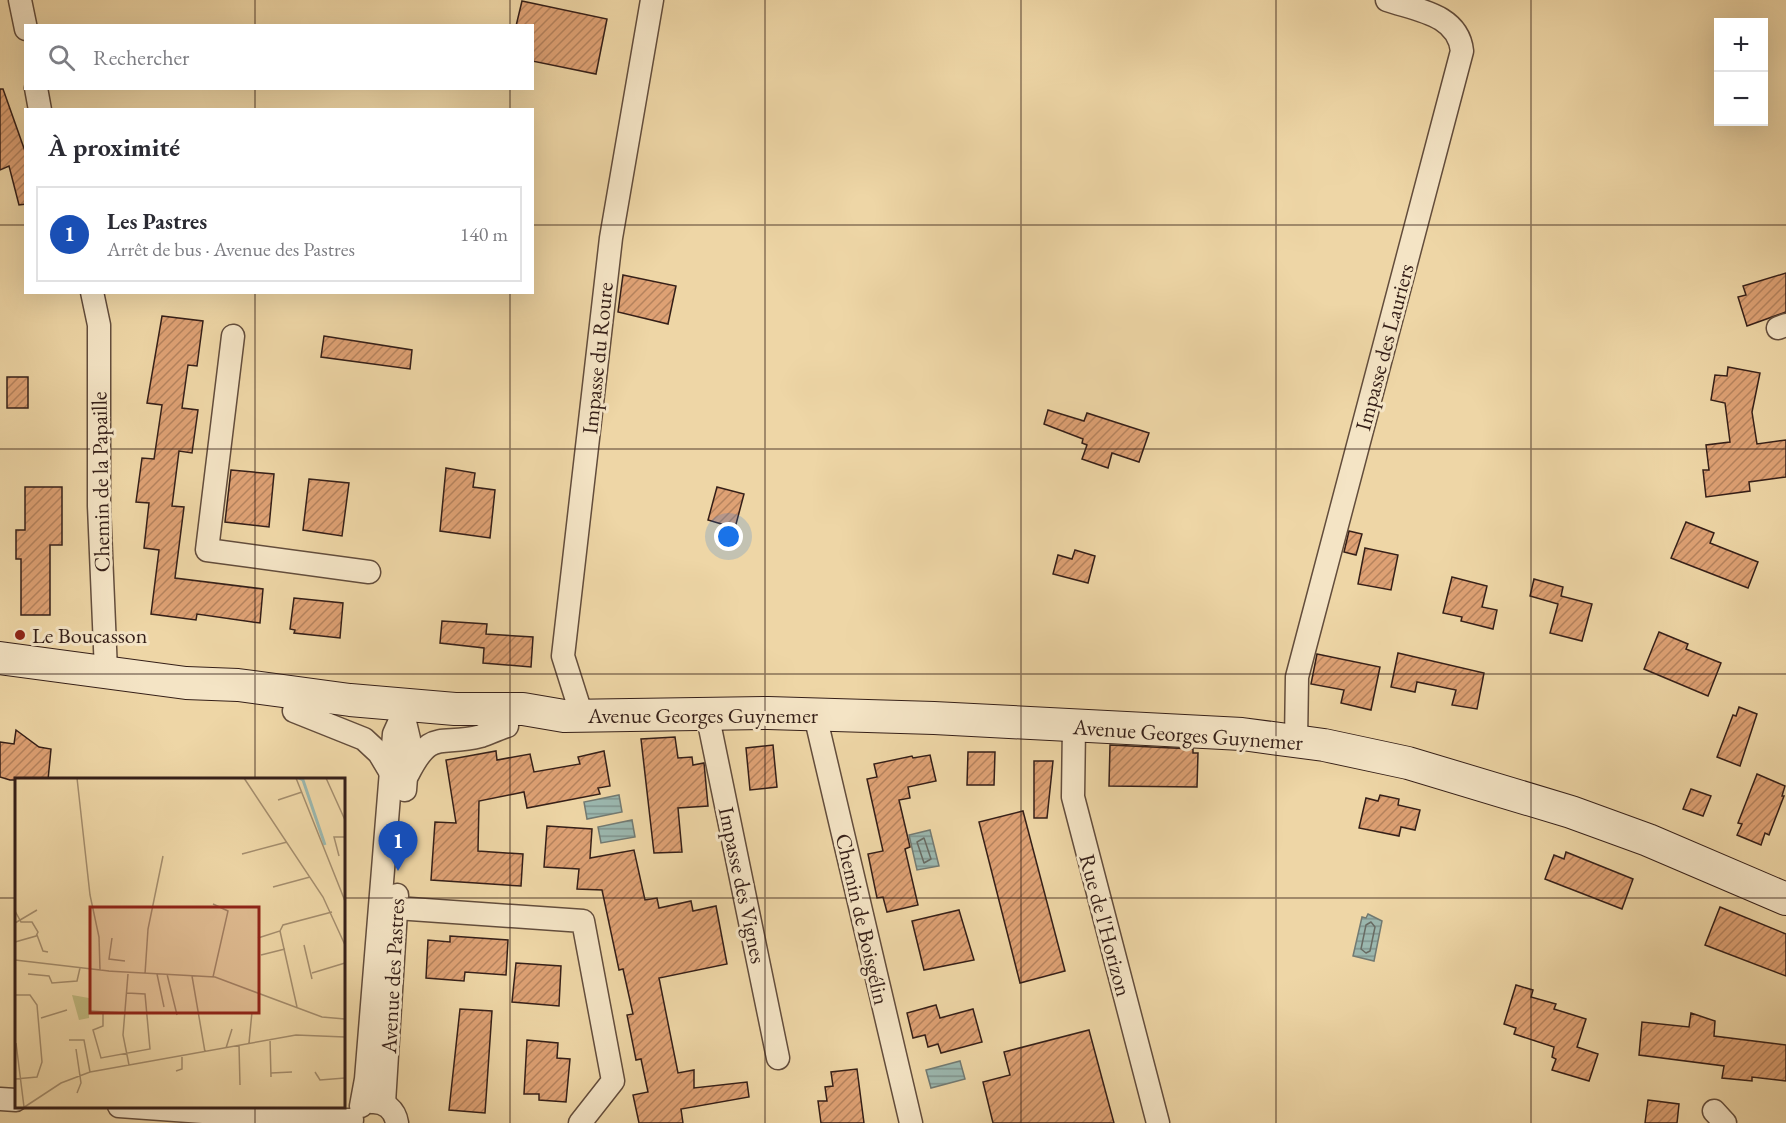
<!DOCTYPE html>
<html lang="fr">
<meta charset="utf-8">
<style>
body{margin:0;font-family:"EB Garamond",serif;background:#f2f2f3;color:#2b2b33}
.controls{position:absolute;right:18px;top:18px;display:grid;overflow:hidden;border-radius:0px;box-shadow:0 6px 24px #0002}
.controls button{width:54px;height:54px;display:grid;place-items:center;padding:0;border:0;border-bottom:2px solid #e1e1e2;background:#fff;color:#2b2b33;font:30px sans-serif}
.you{position:absolute;left:729px;top:537px;width:21px;height:21px;margin:-15px;border:4px solid #fff;border-radius:50%;background:#1a73e8;box-shadow:0 0 0 9px #1a73e833}
.badge{display:grid;place-items:center;width:39px;height:39px;border-radius:50%;background:#8f2418;color:#fff;font-size:20px;font-weight:700}
.pin{position:absolute;translate:-50% -50px;filter:drop-shadow(0 2px 3px #0008)}
.pin::after{content:'';position:absolute;top:32px;width:21px;height:18px;background:inherit;clip-path:polygon(0 0,100% 0,50% 100%)}
.list{margin:0;padding:0;list-style:none}
h2{display:flex;justify-content:space-between;align-items:center;height:78px;margin:0;padding:0 24px;font-size:26px}
h2 small{font-size:20px;font-weight:400;color:#7c7c81}
.list li{display:grid;grid-template-columns:39px 1fr auto;gap:18px;align-items:center;box-sizing:border-box;height:96px;margin:0 12px 12px;padding:0 12px;border:2px solid #e1e1e2;border-radius:0px}
.list b{display:block;font-size:22px;white-space:nowrap}
.list p{margin:0;font-size:20px;white-space:nowrap;color:#7c7c81}
.list em{font-size:20px;font-style:normal;color:#7c7c81}
.icon{flex:none;width:33px;height:33px;fill:none;stroke:currentColor;stroke-width:2;stroke-linecap:round;stroke-linejoin:round}
.map{position:relative;flex:none;width:1786px;height:1123px;overflow:hidden}
.search{position:absolute;background:#fff;box-shadow:0 6px 24px #0002;left:24px;top:24px;width:510px;height:66px;display:flex;align-items:center;gap:15px;box-sizing:border-box;padding:0 21px;border-radius:0px;color:#7c7c81;font-size:22px}
.panel{position:absolute;background:#fff;box-shadow:0 6px 24px #0002;left:24px;top:108px;width:510px;height:186px;border-radius:0px}
.map>svg:first-child{display:block}
.water{fill:url(#water-rules);stroke:#727a72;stroke-width:1.5}
.lines{fill:none;stroke-linecap:round;stroke-linejoin:round}
.shore{stroke:#686b63;stroke-width:1.5}
.building{fill:url(#building-hatch);stroke:#351f18;stroke-width:1.5}
.minor-casing{stroke:#634d3c;stroke-width:25}
.secondary-casing{stroke:#351f18;stroke-width:34}
.minor{stroke:#f4e4c5;stroke-width:22}
.secondary{stroke:#f4e4c5;stroke-width:32}
.grid{fill:none;stroke:#351f18;stroke-width:1.5;stroke-opacity:0.55}
.poi-dot{fill:#8f2418;stroke:#f4e4c5;stroke-width:2}
.labels{text-anchor:middle;stroke-width:6;stroke-linejoin:round;paint-order:stroke}
.street-label{font-size:22px;fill:#351f18;stroke:#f4e4c5}
.poi-label{font-size:22px;fill:#351f18;stroke:#f4e4c5;text-anchor:start}
.inset-river{fill:none;stroke:#9bb7ae;stroke-width:3}
.inset-road{fill:none;stroke:#a48d6d;stroke-width:1.5}
.view{fill:#8f2418;fill-opacity:0.15;stroke:#8f2418;stroke-width:3}
.inset-edge{fill:none;stroke:#351f18;stroke-width:3}
</style>
<div class="map">
<svg width="1786" height="1123" viewBox="0 0 1786 1123">
<defs>
<pattern id="water-rules" width="6" height="5" patternUnits="userSpaceOnUse" patternTransform="scale(1.5)"><rect width="6" height="5" fill="#9bb7ae"/><path d="M0 2.5h6" fill="none" stroke="#7f948d"/></pattern>
<pattern id="building-hatch" width="6" height="6" patternUnits="userSpaceOnUse" patternTransform="scale(1.5)"><rect width="6" height="6" fill="#dea174"/><path d="M-1 1l2-2M0 6l6-6M5 7l2-2" fill="none" stroke="#b5835e"/></pattern>
</defs>
<rect width="100%" height="100%" fill="#eed6a6"/>
<filter id="stains"><feTurbulence type="fractalNoise" baseFrequency=".00333" numOctaves="4"/><feColorMatrix values="0 0 0 0 .2 0 0 0 0 .09 0 0 0 0 .02 0 0 0 .5 -.17"/></filter>
<radialGradient id="worn" r=".72"><stop offset=".6" stop-color="#630" stop-opacity="0"/><stop offset="1" stop-color="#630" stop-opacity=".3"/></radialGradient>
<g class="water">
<path d="M619 795 622 812 587 819 584 802Z"/>
<path d="M632 820 635 837 601 843 598 827Z"/>
<path d="M930 830 939 866 917 870 909 835Z"/>
<path d="M1368 914 1382 921 1374 961 1353 956 1362 917 1366 918Z"/>
<path d="M960 1061 965 1079 931 1088 926 1070Z"/>
</g>
<g class="lines">
<g class="shore">
<path d="M924 838 931 859 924 863 917 842Z"/>
<path d="M1371 922 1375 927 1370 951 1366 953 1361 949 1366 925Z"/>
</g>
</g>
<g class="building">
<path d="M522 1 607 19 596 74 532 61V26H516Z"/>
<path d="M0 89H3L26 154V204L19 205 9 166 0 170Z"/>
<path d="M1786 273V312L1747 326 1738 297 1746 295 1743 286Z"/>
<path d="M623 275 676 286 668 324 618 312Z"/>
<path d="M162 316 203 321 197 366 188 365 182 408 198 410 192 453 179 451 172 506 184 507 175 578 263 589 260 623 197 614 196 620 151 614 159 550 144 548 149 503 136 502 142 458 154 459 162 405 147 403Z"/>
<path d="M324 336 412 350 410 369 321 357Z"/>
<path d="M1728 367 1760 373 1752 412 1757 444 1786 440V477L1749 482 1750 491 1706 497 1703 470H1709L1706 445 1730 442 1725 403 1711 400 1715 375 1727 376Z"/>
<rect x="7" y="377" width="21" height="31"/>
<path d="M1048 410 1084 421 1087 413 1149 433 1139 462 1112 453 1108 468 1082 459 1087 445 1082 443 1083 439 1044 424Z"/>
<path d="M446 468 475 473 473 487 495 490 490 538 440 531Z"/>
<path d="M231 470 274 474 269 527 225 522Z"/>
<path d="M309 479 349 483 342 536 303 530Z"/>
<path d="M25 487H62V545H50V615H21V559H16V530H25Z"/>
<path d="M717 487 744 494 735 528 708 520Z"/>
<path d="M1686 522 1714 533 1710 543 1758 562 1748 588 1671 558Z"/>
<path d="M1349 531 1362 534 1356 555 1344 552Z"/>
<path d="M1365 548 1398 555 1391 590 1358 584Z"/>
<path d="M1075 550 1095 556 1088 583 1053 574 1058 555 1072 559Z"/>
<path d="M1452 577 1487 586 1482 607 1497 610 1493 629 1461 621 1462 617 1443 613Z"/>
<path d="M1534 579 1563 587 1561 596 1592 604 1582 641 1550 633 1558 604 1530 596Z"/>
<path d="M294 598 343 603 340 638 294 633 295 630 290 629Z"/>
<path d="M442 621 487 624 486 634 533 637 531 667 483 663 484 648 440 643Z"/>
<path d="M1659 632 1688 644 1686 649 1721 663 1708 696 1644 669Z"/>
<path d="M1398 653 1484 673 1477 709 1452 705 1456 690 1417 682 1415 692 1391 687Z"/>
<path d="M1317 654 1380 667 1371 710 1341 703 1344 690 1311 684Z"/>
<path d="M1739 707 1757 714 1740 766 1717 757 1733 715 1736 716Z"/>
<path d="M16 730 39 747 51 749 48 780H10L0 777V742L14 744Z"/>
<path d="M675 737 678 758 692 757 693 765 704 763 708 806 678 808 682 852 654 853 641 739Z"/>
<path d="M773 745 777 787 750 790 746 748Z"/>
<path d="M1110 745 1193 749V753H1198L1197 787 1109 786Z"/>
<path d="M496 751 497 760 530 754 534 772 580 764 578 757 604 751 610 786 598 788 600 794 527 808 524 792 479 801 478 851 523 854 521 886 431 880 435 822 456 823 446 760Z"/>
<path d="M968 752H995L994 785H967Z"/>
<path d="M930 755 936 781 908 787 910 798 899 800 910 847 905 849 918 905 887 912 883 897 877 898 868 854 883 851 867 779 877 777 874 764 912 756 913 758Z"/>
<path d="M1034 761H1053L1047 818H1034Z"/>
<path d="M1757 774 1785 786 1782 796H1784L1769 835 1765 833 1761 845 1737 835 1742 824 1738 823Z"/>
<path d="M1691 789 1711 796 1703 816 1683 809Z"/>
<path d="M1380 795 1399 799 1398 805 1420 810 1415 830 1401 827 1399 836 1359 828 1366 798 1378 801Z"/>
<path d="M1023 811 1065 971 1020 983 979 822Z"/>
<path d="M547 826 592 829 590 858 634 850 645 900 657 898 659 908 691 901 693 911 716 906 727 964 659 978 678 1073 694 1070V1088L747 1082 749 1097 681 1109 683 1123H639L633 1095 648 1092 641 1059 636 1060 627 1015 633 1014 623 969 619 970 602 890 577 889 579 869 544 867Z"/>
<path d="M1566 852 1633 879 1622 909 1545 879 1554 855 1564 859Z"/>
<path d="M1720 907 1786 934V976L1705 945Z"/>
<path d="M959 910 974 960 924 970 912 921Z"/>
<path d="M450 936 508 940 506 975 465 972 464 981 426 978 428 940 450 942Z"/>
<path d="M516 963 561 966 559 1006 512 1002Z"/>
<path d="M1516 985 1533 990 1531 997 1556 1004 1554 1009 1586 1019 1577 1047 1598 1054 1589 1081 1552 1070 1556 1059 1552 1057 1554 1047 1514 1034 1516 1028 1504 1024Z"/>
<path d="M936 1005 940 1018 973 1009 982 1042 941 1053 938 1044 928 1047 925 1035 913 1038 907 1013Z"/>
<path d="M460 1009 492 1011 485 1113 449 1110Z"/>
<path d="M1691 1013 1715 1021 1714 1036 1786 1045V1081L1752 1077V1081L1722 1078 1724 1066 1639 1055 1642 1022 1689 1027Z"/>
<path d="M1089 1030 1114 1123H993L983 1082 1010 1075 1004 1052Z"/>
<path d="M527 1040 558 1043 557 1058 570 1059 566 1102 539 1100V1094H524Z"/>
<path d="M857 1069 864 1123H821L818 1101H827L825 1087 833 1086 831 1072Z"/>
<path d="M1648 1100 1679 1104 1677 1123H1645Z"/>
</g>
<g class="lines">
<g class="minor-casing">
<g id="minor">
<path d="M20 0 26 29"/>
<path d="M36 88 40 110"/>
<path d="M92 292 99 325V506L106 671"/>
<path d="M1778 328 1786 325"/>
<path d="M233 336 207 550 369 572"/>
<path d="M294 711 364 739 379 753 391 773"/>
<path d="M707 713 778 1058"/>
<path d="M815 715 911 1123"/>
<path d="M582 716 563 656 611 238 652 0"/>
<path d="M405 722 409 739 405 790"/>
<path d="M1074 726 1073 797 1158 1123"/>
<path d="M1296 741 1297 677 1462 51C1458 14 1416 10 1387 0"/>
<path d="M408 774C432 727 440 747 481 736 489 733 498 729 507 726"/>
<path d="M396 908 583 921 613 1081 580 1123"/>
<path d="M0 1099 16 1100"/>
<path d="M371 1102C385 1101 395 1110 397 1123"/>
<path d="M384 1103 397 895"/>
<path d="M119 1106 314 1120H352"/>
<path d="M361 1106 366 1079 394 734 403 714"/>
<path d="M1714 1111 1725 1123"/>
</g>
</g>
<g class="secondary-casing">
<path id="secondary" d="M0 658 186 683 238 685 350 700 455 709H523L564 716 768 713 934 718 1242 734 1324 745 1408 763 1571 812 1648 840 1786 899"/>
</g>
<use href="#minor" class="minor"/>
<use href="#secondary" class="secondary"/>
</g>
<path class="grid" d="M255 0V26M510 0V26M765 0V1123M1021 0V1123M1276 0V1123M1531 0V1123M255 88V110M510 88V110M0 225H26M532 225H1786M255 292V780M510 292V1123M0 449H1786M0 674H1786M0 898H16M344 898H1786M255 1106V1123"/>
<circle class="poi-dot" cx="20" cy="635" r="6"/>
<g class="labels">
<g class="street-label">
<text transform="translate(1384 347) rotate(-75)" y="8">Impasse des Lauriers</text>
<text transform="translate(597 358) rotate(-84)" y="8">Impasse du Roure</text>
<text transform="translate(100 482) rotate(-91)" y="8">Chemin de la Papaille</text>
<text x="703" y="723">Avenue Georges Guynemer</text>
<text transform="translate(1188 734) rotate(4)" y="8">Avenue Georges Guynemer</text>
<text transform="translate(743 885) rotate(78)" y="8">Impasse des Vignes</text>
<text transform="translate(863 919) rotate(77)" y="8">Chemin de Boisgélin</text>
<text transform="translate(1106 925) rotate(75)" y="8">Rue de l'Horizon</text>
<text transform="translate(392 976) rotate(-87)" y="8">Avenue des Pastres</text>
</g>
<g class="poi-label">
<text x="32" y="643">Le Boucasson</text>
</g>
</g>
<g transform="translate(15 778)">
<rect width="330" height="330" fill="#eed6a6"/>
<path d="M57 217 74 220V240L64 242Z" fill="#c1bb81"/>
<path class="inset-river" d="M284 0 288 2 310 67"/>
<path class="inset-road" d="M62 0 75 117 84 159 85 192M229 0 308 119 330 167M281 0 330 123M311 0 330 42M263 22 287 14M227 76 272 64M324 78 319 59H330M258 109 295 99M198 126 213 133 198 199M0 133 6 144H17L23 154 21 158 0 164M0 145 22 132M265 153 282 229M22 157 28 173 33 174M97 160 94 181 110 183M243 160 265 153 268 147 317 134M289 167 297 201M246 177 270 171M0 182 94 193M92 193 200 199 307 239 330 241M297 195 330 185M13 196 34 198 37 205 62 203 65 190M113 196 108 257 114 287M130 196 133 151 148 78M142 196 149 229M152 196 162 237M177 198 190 274M0 217H15L22 227 27 284 22 299 0 301M75 233 108 235M88 234V248L78 252 86 280 135 271 130 216 112 215M26 240 52 232M255 261 256 299M54 262H69L75 294M1 265 9 329M234 265 237 234M224 267 225 307M211 270 217 251M61 271 66 305 62 315M161 293 167 291V279M300 294 305 302 330 300M256 295 277 294M8 330 46 305 75 294 281 257 330 259"/>
<path class="view" d="M75 129H244V235H75Z"/>
<rect width="330" height="330" class="inset-edge"/>
</g>
<rect width="100%" height="100%" filter="url(#stains)"/>
<rect width="100%" height="100%" fill="url(#worn)"/>
</svg>
<div class="controls">
<button>+</button>
<button>−</button>
</div>
<div class="you"></div>
<div class="pin badge" style="left:398px;top:871px;background:#1a4fb4">1</div>
<div class="search"><svg class="icon" aria-label="search" viewBox="0 0 24 24"><circle cx="10" cy="10" r="6"/><path d="M15 15l6 6"/></svg>Rechercher</div>
<section class="panel">
<h2>À proximité<small></small></h2>
<ul class="list">
<li><span class="badge" style="background:#1a4fb4">1</span><div><b>Les Pastres</b><p>Arrêt de bus · Avenue des Pastres</p></div><em>140 m</em></li>
</ul>
</section>
</div>
